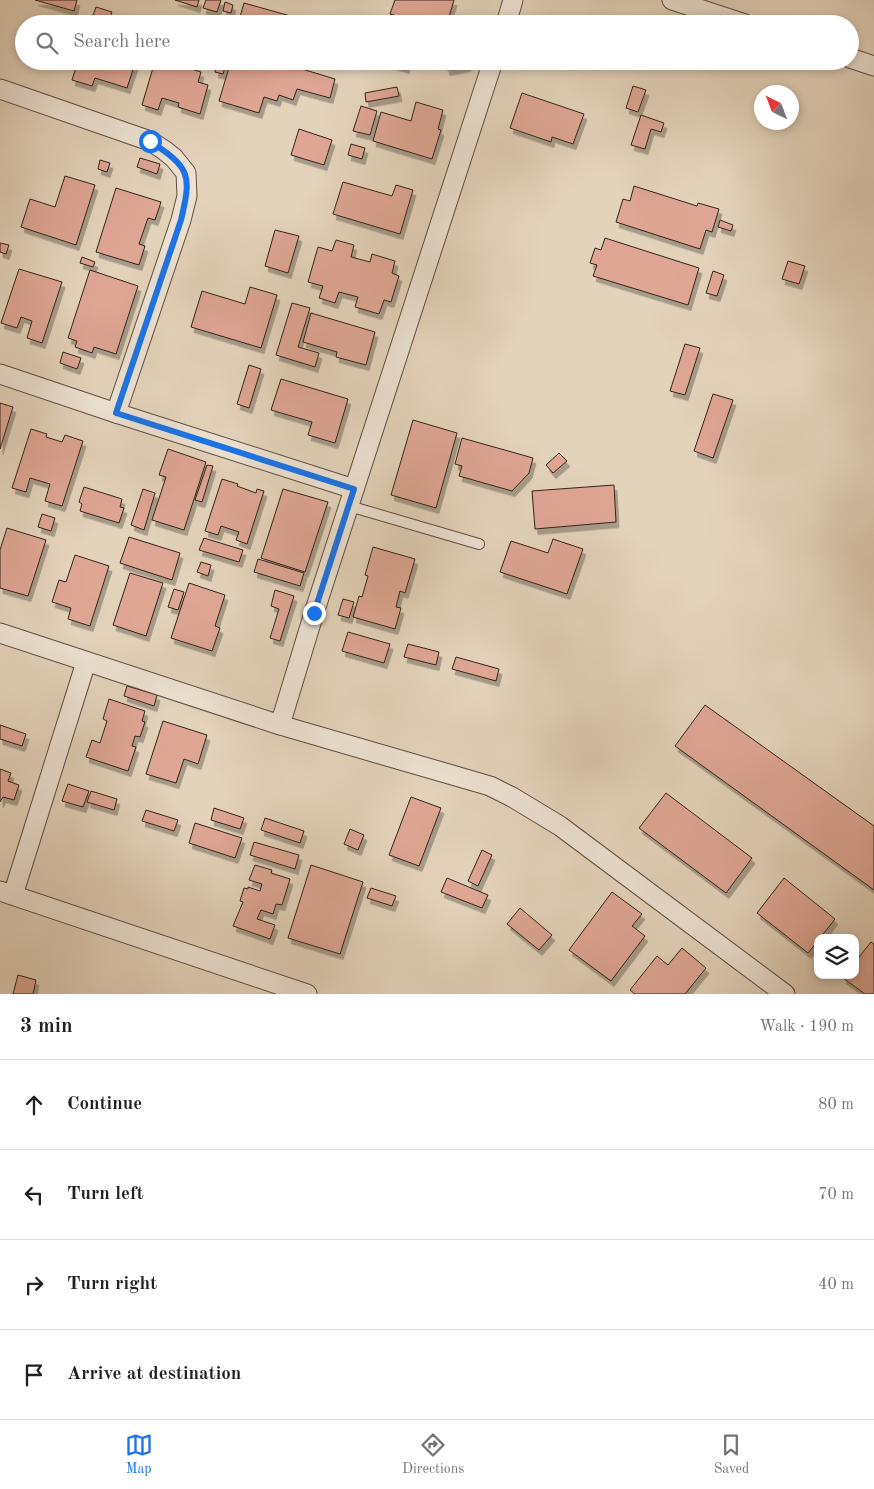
<!DOCTYPE html>
<meta charset="utf-8">
<style>
body{margin:0;font-family:"Old Standard TT",serif;background:#f6f6f6;color:#202124}
.controls{position:absolute;right:15px;bottom:15px;display:grid;overflow:hidden;border-radius:10px;box-shadow:0 2px 8px #0003}
.controls button{width:45px;height:45px;display:grid;place-items:center;padding:0;border:0;border-bottom:1px solid #e0e0e0;background:#fff;color:#202124;font:25px sans-serif}
.compass{position:absolute;left:754px;top:85px;width:45px;height:45px;border-radius:50%;background:#fff;box-shadow:0 2px 8px #0003;rotate:318deg}
.stop{position:absolute;width:15px;height:15px;margin:-11px;border:4px solid #1a73e8;border-radius:50%;background:#fff}
.stop.end{background:#1a73e8;border-color:#fff;box-shadow:0 1px 5px #0008}
.list{margin:0;padding:0;list-style:none}
h2{display:flex;justify-content:space-between;align-items:center;height:65px;margin:0;padding:0 20px;font-size:21px}
h2 small{font-size:16px;font-weight:400;color:#757577}
.list li{display:grid;grid-template-columns:32px 1fr auto;gap:15px;align-items:center;box-sizing:border-box;height:90px;padding:0 20px;border-top:1px solid #e0e0e0}
.list b{display:block;font-size:19px;white-space:nowrap}
.list em{font-size:16px;font-style:normal;color:#757577}
.icon{flex:none;width:28px;height:28px;fill:none;stroke:currentColor;stroke-width:2;stroke-linecap:round;stroke-linejoin:round}
.map{position:relative;flex:none;width:874px;height:994px;overflow:hidden}
.search{position:absolute;background:#fff;box-shadow:0 2px 8px #0003;left:15px;right:15px;top:15px;height:55px;display:flex;align-items:center;gap:12px;box-sizing:border-box;padding:0 18px;border-radius:28px;color:#757577;font-size:19px}
.sheet{height:425px;background:#fff}
nav{display:flex;justify-content:space-around;align-items:center;box-sizing:border-box;height:70px;border-top:1px solid #e0e0e0;background:#fff;font-size:14px;color:#757577}
nav a{display:grid;justify-items:center;gap:2px}
nav .on{color:#1a73e8}
.map>svg:first-child{display:block}
.building{fill:#dfa694;stroke:#322218;filter:url(#shadow)}
.lines{fill:none;stroke-linecap:round;stroke-linejoin:round}
.service-casing{stroke:#5e4e41;stroke-width:12}
.minor-casing{stroke:#5e4e41;stroke-width:21}
.service{stroke:#ede2d3;stroke-width:10}
.minor{stroke:#ede2d3;stroke-width:19}
.route{stroke:#1a73e8;stroke-width:6}
</style>
<div class="map">
<svg width="874" height="994" viewBox="0 0 874 994">
<defs>
<filter id="shadow"><feDropShadow dx="3" dy="5.5" stdDeviation="0" flood-color="#0004"/></filter>
</defs>
<rect width="100%" height="100%" fill="#e4d3bb"/>
<filter id="stains"><feTurbulence type="fractalNoise" baseFrequency=".004" numOctaves="4"/><feColorMatrix values="0 0 0 0 .2 0 0 0 0 .09 0 0 0 0 .02 0 0 0 .5 -.17"/></filter>
<radialGradient id="worn" r=".72"><stop offset=".6" stop-color="#630" stop-opacity="0"/><stop offset="1" stop-color="#630" stop-opacity=".3"/></radialGradient>
<g class="building">
<path d="M35 0H77L74 11Z"/>
<path d="M175 0H199L197 7Z"/>
<path d="M206 0H221L217 12 203 8Z"/>
<path d="M395 0H454L447 24H395L397 16 390 14Z"/>
<path d="M225 2 233 5 231 13 223 11Z"/>
<path d="M244 3 294 17 292 24H238Z"/>
<path d="M96 7 112 12 108 24H90Z"/>
<path d="M130 17 148 23V24H128Z"/>
<path d="M78 61H136L127 88 95 78 92 86 72 80Z"/>
<path d="M155 61H175L174 64 201 72 198 82 208 85 200 114 178 107 179 103 162 98 158 110 142 105Z"/>
<path d="M218 61H227L223 74 215 72Z"/>
<path d="M231 61H299L304 63 302 69 335 79 330 98 297 89 293 100 279 95 277 101 264 97 259 113 219 101Z"/>
<path d="M383 61H408L406 68Z"/>
<path d="M445 61H467L468 66 447 70Z"/>
<path d="M633 86 646 90 638 112 626 108Z"/>
<path d="M397 87 399 96 366 102 365 93Z"/>
<path d="M522 93 584 114 573 144 552 137 551 142 510 128Z"/>
<path d="M416 102 443 110 438 129 441 130 432 159 373 141 381 112 411 121Z"/>
<path d="M361 106 377 111 370 135 353 131Z"/>
<path d="M641 115 664 123 661 132 651 129 645 149 631 145Z"/>
<path d="M299 129 332 140 324 165 291 155Z"/>
<path d="M351 144 365 148 362 159 348 155Z"/>
<path d="M140 158 160 164 157 174 137 167Z"/>
<path d="M100 160 110 163 107 172 98 169Z"/>
<path d="M65 176 95 185 76 245 21 227 30 199 55 207Z"/>
<path d="M343 182 392 196 396 185 413 190 400 234 333 214Z"/>
<path d="M634 186 697 206 698 203 719 209 712 232 706 230 700 249 616 222 623 199 630 201Z"/>
<path d="M116 188 161 202 155 220 148 218 139 244 145 246 139 265 96 252Z"/>
<path d="M720 220 733 225 731 231 718 227Z"/>
<path d="M275 230 299 236 288 273 265 266Z"/>
<path d="M605 238 699 268 688 305 593 276 597 265 590 263 595 248 601 250Z"/>
<path d="M336 240 354 245 351 257 370 262 372 254 395 261 392 273 399 276 391 302 384 300 379 314 355 307 358 297 339 292 335 303 319 298 323 286 308 282 318 247 332 251Z"/>
<path d="M0 243 9 245 6 254 0 252Z"/>
<path d="M82 257 95 262 93 267 80 263Z"/>
<path d="M788 261 805 266 799 284 782 279Z"/>
<path d="M19 269 62 282 42 343 27 338 32 321 21 317 17 328 1 323Z"/>
<path d="M90 270 138 286 116 354 94 347 92 353 75 347 77 341 68 338Z"/>
<path d="M713 271 724 275 717 296 706 293Z"/>
<path d="M250 287 277 295 261 348 191 327 202 291 245 304Z"/>
<path d="M292 303 310 308 298 347 319 353 315 367 276 355Z"/>
<path d="M311 313 375 332 366 365 336 357 337 352 303 342Z"/>
<path d="M685 344 700 348 685 395 670 391Z"/>
<path d="M63 352 81 358 77 369 60 363Z"/>
<path d="M249 365 261 369 249 408 237 404Z"/>
<path d="M281 379 348 399 335 443 308 435 312 422 271 410Z"/>
<path d="M713 394 733 400 713 458 694 451Z"/>
<path d="M0 403 13 407 0 449Z"/>
<path d="M413 420 457 433 436 508 391 495Z"/>
<path d="M31 429 47 434 46 437 62 442 65 435 83 441 62 506 45 501 50 484 30 478 26 492 12 488Z"/>
<path d="M462 438 533 458 529 473 512 491 459 476 462 466 455 464Z"/>
<path d="M168 449 206 462 184 530 152 520 166 477 159 475Z"/>
<path d="M559 453 567 461 553 473 546 465Z"/>
<path d="M207 465 213 466 202 502 195 500Z"/>
<path d="M222 479 238 484 237 486 256 493 257 489 264 491 247 544 236 540 239 532 221 526 218 535 205 531Z"/>
<path d="M614 485 616 522 535 529 532 491Z"/>
<path d="M84 487 122 499 120 507 124 508 119 523 80 511 82 504 79 502Z"/>
<path d="M143 489 155 493 144 530 131 525Z"/>
<path d="M283 489 328 502 305 572 261 558Z"/>
<path d="M42 514 55 518 51 531 38 527Z"/>
<path d="M7 528 46 540 28 596 0 588V550Z"/>
<path d="M129 537 180 553 172 580 120 563Z"/>
<path d="M204 538 243 550 239 562 199 550Z"/>
<path d="M553 539 583 549 567 594 500 572 511 541 548 553Z"/>
<path d="M373 547 415 559 405 593 400 591 396 607 401 608 395 629 353 617 359 596 362 597 368 576 365 575Z"/>
<path d="M75 555 109 566 90 626 68 619 71 608 52 602 59 580 66 582Z"/>
<path d="M258 559 304 573 300 586 254 572Z"/>
<path d="M201 562 211 565 208 576 197 572Z"/>
<path d="M130 573 163 583 146 636 113 625Z"/>
<path d="M189 583 225 595 215 626 220 628 212 651 171 638Z"/>
<path d="M174 589 184 592 178 610 168 607Z"/>
<path d="M275 590 294 596 280 641 270 638 279 609 271 606Z"/>
<path d="M343 599 354 602 349 618 338 615Z"/>
<path d="M348 632 390 644 384 663 342 651Z"/>
<path d="M408 644 439 652 436 665 404 657Z"/>
<path d="M456 657 499 669 496 681 452 669Z"/>
<path d="M127 686 157 695 154 706 124 696Z"/>
<path d="M109 699 145 711 142 721 145 722 140 737 135 736 132 746 136 747 128 771 86 757 92 740 100 743 107 721 103 719Z"/>
<path d="M705 705 874 826V890L675 746Z"/>
<path d="M163 721 207 735 198 764 184 759 176 783 146 774Z"/>
<path d="M0 725 26 734 22 746 0 739Z"/>
<path d="M0 769 11 773 8 781 19 785 14 800 3 797 0 802Z"/>
<path d="M68 784 89 791 83 807 62 801Z"/>
<path d="M91 791 117 799 114 810 87 802Z"/>
<path d="M666 793 752 858 726 893 639 828Z"/>
<path d="M411 797 441 808 419 866 389 855Z"/>
<path d="M214 808 244 818 240 829 211 820Z"/>
<path d="M146 810 178 820 174 831 142 821Z"/>
<path d="M265 818 304 831 300 843 261 830Z"/>
<path d="M195 823 242 838 235 858 189 843Z"/>
<path d="M350 829 364 835 358 850 344 844Z"/>
<path d="M254 842 299 855 295 869 250 855Z"/>
<path d="M482 850 492 855 478 886 468 881Z"/>
<path d="M255 865 272 870 271 873 290 879 282 905 276 904 273 914 261 910 257 919 275 925 270 939 233 926 243 902 240 901 244 888 248 889V887L260 891 262 884 249 880Z"/>
<path d="M311 865 363 882 340 954 288 938Z"/>
<path d="M447 878 488 895 482 908 441 892Z"/>
<path d="M784 878 835 919 820 938H818V941L808 953 757 913Z"/>
<path d="M371 888 396 896 392 906 367 898Z"/>
<path d="M612 892 642 914 632 926 645 936 611 981 569 950Z"/>
<path d="M520 908 552 935 539 950 507 924Z"/>
<path d="M871 942 874 944V994H865L843 978 845 975H855V962Z"/>
<path d="M682 948 706 968 685 994H635L630 990 657 956 668 965Z"/>
<path d="M18 975 36 980 33 994H13Z"/>
</g>
<g class="lines">
<g class="service-casing">
<path id="service" d="M349 506 479 544"/>
</g>
<g class="minor-casing">
<g id="minor">
<path d="M672 0 745 24"/>
<path d="M506 24 513 0"/>
<path d="M850 58 874 66"/>
<path d="M0 89 150 141 164 150 174 158 186 173 187 196 181 220 116 413"/>
<path d="M0 374 116 413 354 489"/>
<path d="M0 633 280 725 490 786 512 797 560 826 785 994"/>
<path d="M280 725 314 613 493 61"/>
<path d="M0 891 307 994"/>
<path d="M13 895 86 662"/>
</g>
</g>
<use href="#service" class="service"/>
<use href="#minor" class="minor"/>
</g>
<g class="lines">
<path class="route" d="M150 141C190 168 192 174 181 220L116 413 354 489 314 613"/>
</g>
<rect width="100%" height="100%" filter="url(#stains)"/>
<rect width="100%" height="100%" fill="url(#worn)"/>
</svg>
<div class="controls">
<button><svg class="icon" aria-label="layers" viewBox="0 0 24 24"><path d="M12 4l9 5-9 5-9-5zM3 14l9 5 9-5"/></svg></button>
</div>
<svg class="compass" viewBox="-18 -18 36 36"><path d="M0-13l5 13h-10z" fill="#e53935"/><path d="M0 13l5-13h-10z" fill="#757577"/></svg>
<div class="stop" style="left:150px;top:141px"></div>
<div class="stop end" style="left:314px;top:613px"></div>
<div class="search"><svg class="icon" aria-label="search" viewBox="0 0 24 24"><circle cx="10" cy="10" r="6"/><path d="M15 15l6 6"/></svg>Search here</div>
</div>
<section class="sheet">
<h2>3 min<small>Walk · 190 m</small></h2>
<ul class="list">
<li><svg class="icon" aria-label="ahead" viewBox="0 0 24 24"><path d="M12 20V5M6 11l6-6 6 6"/></svg><div><b>Continue</b></div><em>80 m</em></li>
<li><svg class="icon" aria-label="left" viewBox="0 0 24 24"><path d="M17 20v-9H6M10 6l-5 5 5 5"/></svg><div><b>Turn left</b></div><em>70 m</em></li>
<li><svg class="icon" aria-label="right" viewBox="0 0 24 24"><path d="M7 20v-9h11M14 6l5 5-5 5"/></svg><div><b>Turn right</b></div><em>40 m</em></li>
<li><svg class="icon" aria-label="arrive" viewBox="0 0 24 24"><path d="M6 21V4h12l-3 4 3 4H6"/></svg><div><b>Arrive at destination</b></div></li>
</ul>
</section>
<nav>
<a class="on"><svg class="icon" aria-label="map" viewBox="0 0 24 24"><path d="M3 6l6-2 6 2 6-2v14l-6 2-6-2-6 2zM9 4v14M15 6v14"/></svg>Map</a>
<a><svg class="icon" aria-label="directions" viewBox="0 0 24 24"><path d="M12 3l9 9-9 9-9-9zM9 14v-3h6M13 9l2 2-2 2"/></svg>Directions</a>
<a><svg class="icon" aria-label="saved" viewBox="0 0 24 24"><path d="M7 4h10v16l-5-4-5 4z"/></svg>Saved</a>
</nav>
